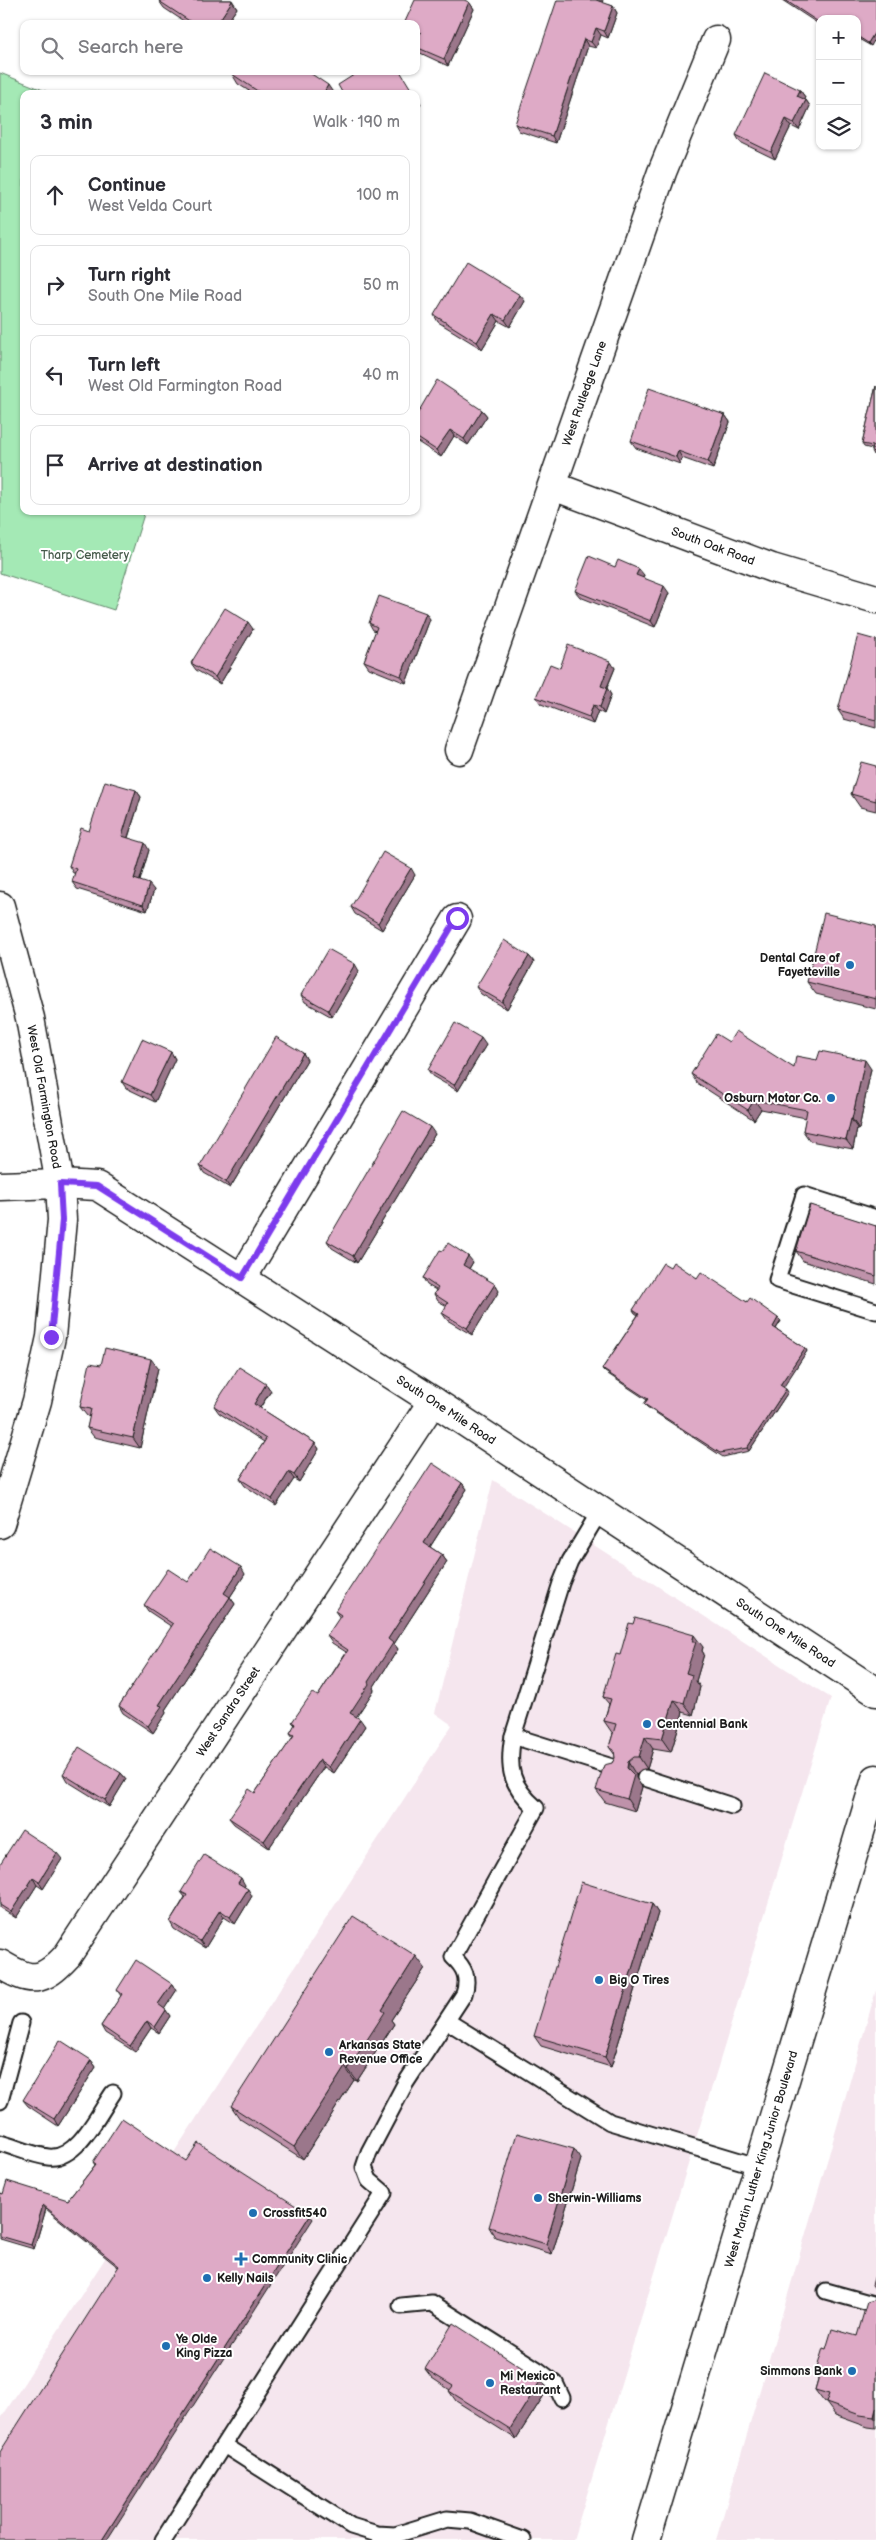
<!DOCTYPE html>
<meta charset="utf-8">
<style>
body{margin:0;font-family:"Balsamiq Sans",sans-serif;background:#f2f2f3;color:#2b2b33}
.controls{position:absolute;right:15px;top:15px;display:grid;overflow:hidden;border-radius:10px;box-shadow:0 1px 4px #0004}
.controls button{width:45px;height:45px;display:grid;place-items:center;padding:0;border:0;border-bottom:1px solid #e1e1e2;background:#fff;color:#2b2b33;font:25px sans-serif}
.stop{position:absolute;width:15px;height:15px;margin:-11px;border:4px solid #7c3aed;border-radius:50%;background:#fff}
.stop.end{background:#7c3aed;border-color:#fff;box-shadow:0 1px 5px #0008}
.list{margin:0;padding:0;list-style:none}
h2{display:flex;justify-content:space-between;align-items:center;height:65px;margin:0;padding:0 20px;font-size:21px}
h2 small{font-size:16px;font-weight:400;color:#7c7c81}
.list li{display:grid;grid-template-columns:32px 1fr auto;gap:15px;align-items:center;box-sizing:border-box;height:80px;margin:0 10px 10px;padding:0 10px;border:1px solid #e1e1e2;border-radius:10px}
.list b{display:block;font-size:19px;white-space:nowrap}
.list p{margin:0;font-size:16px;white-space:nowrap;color:#7c7c81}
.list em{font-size:16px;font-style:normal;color:#7c7c81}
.icon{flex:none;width:28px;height:28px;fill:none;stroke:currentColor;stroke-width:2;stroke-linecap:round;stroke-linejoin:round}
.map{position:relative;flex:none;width:876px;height:2540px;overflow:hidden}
.search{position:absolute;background:#fff;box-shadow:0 1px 4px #0004;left:20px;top:20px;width:400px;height:55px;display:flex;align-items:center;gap:12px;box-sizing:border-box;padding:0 18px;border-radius:10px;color:#7c7c81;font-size:19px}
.panel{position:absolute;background:#fff;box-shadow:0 1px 4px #0004;left:20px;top:90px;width:400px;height:425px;border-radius:10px}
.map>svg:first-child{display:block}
.built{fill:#f5e6ee}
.green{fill:#a4e9b5;stroke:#608268}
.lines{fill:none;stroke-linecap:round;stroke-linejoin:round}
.lane-casing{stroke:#1c1c1c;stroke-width:19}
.street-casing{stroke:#1c1c1c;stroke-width:31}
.secondary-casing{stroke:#1c1c1c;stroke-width:31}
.highway-casing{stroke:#1c1c1c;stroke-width:31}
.lane{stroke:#fff;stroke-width:15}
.street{stroke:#fff;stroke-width:28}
.secondary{stroke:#fff;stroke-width:28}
.highway{stroke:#fff;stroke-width:28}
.wall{fill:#bf92aa;stroke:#1c1c1c}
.shaded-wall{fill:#9b778b;stroke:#1c1c1c}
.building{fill:#deaac6;stroke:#1c1c1c}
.route{stroke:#7c3aed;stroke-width:6}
.poi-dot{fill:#1f6fb2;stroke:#fff;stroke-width:2}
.labels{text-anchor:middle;stroke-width:4;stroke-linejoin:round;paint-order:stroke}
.street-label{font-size:12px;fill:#1c1c1c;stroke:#fff}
.park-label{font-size:12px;fill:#455a4a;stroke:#fff}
.poi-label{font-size:12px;font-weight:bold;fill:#1c1c1c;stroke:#fff;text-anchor:start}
</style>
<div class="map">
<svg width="876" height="2540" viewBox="0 0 876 2540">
<rect width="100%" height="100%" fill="#fff"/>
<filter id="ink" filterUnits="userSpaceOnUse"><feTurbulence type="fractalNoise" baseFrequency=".02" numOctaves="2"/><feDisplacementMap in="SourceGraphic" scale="10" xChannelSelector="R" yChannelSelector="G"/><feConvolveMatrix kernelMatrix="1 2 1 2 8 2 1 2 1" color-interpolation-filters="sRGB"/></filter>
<g filter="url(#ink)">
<g class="built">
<path d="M493 1480 831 1698 573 2540H0V2420L452 1725 435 1713Z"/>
<path d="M876 1990V2540H716L832 2144Z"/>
</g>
<path class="green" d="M0 73 53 94H24V511H145L114 610 0 573Z"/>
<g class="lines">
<g class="lane-casing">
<g id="lane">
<path d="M876 1218 804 1195 777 1280 876 1311"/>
<path d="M513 1736 615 1768"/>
<path d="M645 1778 732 1806"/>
<path d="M447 2021 610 2122 760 2167"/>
<path d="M0 2101 21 2023"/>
<path d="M0 2143C15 2147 32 2155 48 2157 77 2161 99 2113 113 2093"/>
<path d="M826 2291 876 2305"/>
<path d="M401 2306 432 2303 538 2370 555 2383 562 2398"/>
<path d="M224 2445 351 2526 377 2534 395 2535 447 2519 470 2521 523 2540"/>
<path d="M163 2540 384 2193 369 2180 364 2167 369 2152 405 2084 464 1994C469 1978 465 1968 453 1957L536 1808C511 1786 507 1769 513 1736L561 1583 570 1561 600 1511"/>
</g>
</g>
<g class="street-casing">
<g id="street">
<path id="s1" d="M553 486 772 568 876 599"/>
<path id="s2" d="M459 750 662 172 716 40"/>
<path id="s3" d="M0 1186 60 1184 97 1186 433 1401 876 1692"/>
<path d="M242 1278 457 919"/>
<path id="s4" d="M0 1964C31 1983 42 1983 67 1956L433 1401"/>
</g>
</g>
<g class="secondary-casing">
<g id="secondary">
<path id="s5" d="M0 906 30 1018 60 1184 62 1220 51 1337 37 1401 0 1524"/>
</g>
</g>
<g class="highway-casing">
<g id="highway">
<path id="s6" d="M646 2540 876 1779"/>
</g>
</g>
<use href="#lane" class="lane"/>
<use href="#street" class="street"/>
<use href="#secondary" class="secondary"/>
<use href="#highway" class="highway"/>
</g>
<g class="wall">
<path d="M160 0H232L237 8 226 24H188L164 8 159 1Z"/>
<path d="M782 0H876L871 46 857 38V19H820V25Z"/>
<path d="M469 2 474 9 448 66 416 51V36H417L416 35V24Z"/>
<path d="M602 3 613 6 617 13 608 38 601 35 596 48 588 46 556 143 519 131 515 124Z"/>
<path d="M232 74 334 94H254L238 84Z"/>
<path d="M800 90 805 97 804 99 806 100 810 106 799 130 791 126 775 159 740 142 736 135Z"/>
<path d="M416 96 421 104 416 107Z"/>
<path d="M525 301 510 327 499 321 482 349 438 322 434 315Z"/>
<path d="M876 386V455H874L872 451V449L864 447 862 444Z"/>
<path d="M482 410 487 416 468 445 454 436 441 457 416 441V416Z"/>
<path d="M725 415 730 422 713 469 682 458 680 464 636 448 631 441Z"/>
<path d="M615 567 644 575 643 578 669 593 655 627 580 597 575 591Z"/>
<path d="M430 619 406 683 369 668 364 661 376 631 373 630 369 623Z"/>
<path d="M253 629 220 684 196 670 191 663Z"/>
<path d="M876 640V728L844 719 838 710Z"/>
<path d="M610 661 615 668 607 688 611 695 604 714 598 711 593 724 541 704 536 697 560 668Z"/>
<path d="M876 766V811L860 807 851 794Z"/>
<path d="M136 790 141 797 128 838 149 850 140 881 154 890 147 911 77 889 72 882 75 873H73L69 866 89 831Z"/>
<path d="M415 875 382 930 355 914 351 907Z"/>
<path d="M876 926V1009L816 994 807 982Z"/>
<path d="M529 956 534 962 507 1009 481 994 476 987Z"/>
<path d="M359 971 332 1017 305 1002 301 995Z"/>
<path d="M729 1042 794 1068 817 1060 871 1069 859 1129 857 1128 853 1149 810 1141 803 1131 806 1118 761 1109 754 1120 697 1083 691 1074Z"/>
<path d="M486 1045 458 1091 432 1076 428 1070Z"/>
<path d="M171 1052 175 1059 155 1102 126 1088 122 1082Z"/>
<path d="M303 1053 307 1060 230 1188 204 1173 200 1166Z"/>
<path d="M435 1134 357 1263 332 1248 327 1241Z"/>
<path d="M876 1226V1284L803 1261 796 1251Z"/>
<path d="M443 1251 473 1262 469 1269 499 1291 472 1335 447 1320 442 1313 447 1306 438 1301 434 1294 436 1290 427 1285 423 1278Z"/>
<path d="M670 1267 697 1278 747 1302 781 1321 776 1329 805 1348 807 1351 783 1387 788 1392 749 1451 723 1457 647 1407 644 1404 647 1400 605 1372 602 1369 638 1315 635 1313 633 1310Z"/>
<path d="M101 1365 158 1368 140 1448 94 1437 87 1428 90 1417 87 1416 80 1407Z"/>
<path d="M266 1384 271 1391 260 1408 315 1443 319 1449 299 1482 294 1479 276 1506 245 1486 240 1479 264 1442 219 1413 214 1406Z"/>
<path d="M462 1483 467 1489 430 1547 442 1555 447 1562 394 1644 398 1649 373 1688 374 1690 356 1717 365 1726 334 1773 324 1767 269 1848 234 1824 229 1818 255 1793 293 1737 290 1733 295 1725 292 1722 318 1696 346 1652 332 1643 327 1636 340 1618 335 1611Z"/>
<path d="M245 1574 230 1597 235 1604 165 1710 166 1713 153 1733 123 1713 119 1706 172 1627 148 1611 144 1605 188 1582Z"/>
<path d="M703 1647 702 1651 704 1654 696 1681 700 1687 693 1715 683 1712 671 1752 653 1749 647 1769H643L636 1775V1778L642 1787 635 1811 605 1802 596 1790 615 1758V1755L609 1747 613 1734 604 1721 609 1704 603 1697 620 1655Z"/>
<path d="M121 1773 126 1779 109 1807 67 1781 63 1774Z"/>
<path d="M62 1859 43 1889 37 1885 16 1918 0 1908V1864Z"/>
<path d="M245 1885 244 1887 252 1896 235 1924 224 1917 205 1948 174 1929 170 1922 185 1897 181 1892Z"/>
<path d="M652 1904 658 1913 611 2067 541 2046 534 2036Z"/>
<path d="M425 1968 391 2020 394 2024 357 2081 354 2080 303 2159 240 2119 231 2106Z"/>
<path d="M172 1984 176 1991 164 2009 170 2016 159 2033 151 2028 135 2052 105 2033 101 2026 121 1996 117 1990Z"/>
<path d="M91 2060 96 2067 58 2126 28 2106 23 2100Z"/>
<path d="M581 2159 552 2254 495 2237 489 2227Z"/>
<path d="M186 2161 313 2219 118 2267 46 2209 34 2249 0 2239V2193L3 2194 68 2200 95 2165 93 2162Z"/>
<path d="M876 2296V2428L868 2427 835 2415 826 2403 824 2402 815 2390 820 2372 817 2368 826 2349 857 2336Z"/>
<path d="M425 2369 541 2380 548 2389 516 2439 456 2401 449 2391 450 2390 432 2378Z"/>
</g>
<g class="shaded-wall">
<path d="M596 0H603L601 7Z"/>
<path d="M232 1 237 8 226 24H217Z"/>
<path d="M469 2 474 9 448 66 444 59Z"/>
<path d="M613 6 617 13 608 38 604 31Z"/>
<path d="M596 28 601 35 596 48 591 42Z"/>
<path d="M876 30V37L871 46 868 43Z"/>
<path d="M584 39 588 46 556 143 552 136Z"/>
<path d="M328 85 334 94H323Z"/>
<path d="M800 90 805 97 802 102 797 96Z"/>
<path d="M806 100 810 106 799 130 794 123Z"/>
<path d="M786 119 791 126 775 159 771 152Z"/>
<path d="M520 295 525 301 510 327 505 320Z"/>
<path d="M494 314 499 321 482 349 477 342Z"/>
<path d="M482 410 487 416 468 445 464 439Z"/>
<path d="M725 415 730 422 713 469 708 462Z"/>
<path d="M450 430 454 436 441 457 436 450Z"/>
<path d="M678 451 682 458 680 464 676 457Z"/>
<path d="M639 569 644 575 641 582 636 575Z"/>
<path d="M664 586 669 593 655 627 651 621Z"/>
<path d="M426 613 430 619 406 683 401 676Z"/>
<path d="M248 622 253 629 220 684 215 677Z"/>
<path d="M610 661 615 668 605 692 601 686Z"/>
<path d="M607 688 611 695 604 714 600 707Z"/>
<path d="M593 705 598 711 593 724 589 717Z"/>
<path d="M136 790 141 797 126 843 122 836Z"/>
<path d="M145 843 149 850 138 886 134 879Z"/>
<path d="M411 868 415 875 382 930 378 923Z"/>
<path d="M149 884 154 890 147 911 143 905Z"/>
<path d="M529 956 534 962 507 1009 502 1002Z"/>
<path d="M355 964 359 971 332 1017 328 1010Z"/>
<path d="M481 1038 486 1045 458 1091 454 1085Z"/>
<path d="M171 1052 175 1059 155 1102 150 1095Z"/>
<path d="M303 1053 307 1060 230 1188 226 1182Z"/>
<path d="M865 1060 871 1069 859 1129 852 1119Z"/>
<path d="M754 1100 761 1109 754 1120 748 1110Z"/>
<path d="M851 1119 857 1128 853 1149 846 1140Z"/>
<path d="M430 1127 435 1134 357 1263 353 1256Z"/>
<path d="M468 1256 473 1262 467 1272 463 1265Z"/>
<path d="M495 1284 499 1291 472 1335 467 1328Z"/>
<path d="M778 1318 781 1321 775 1330 773 1327Z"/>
<path d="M805 1348 807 1351 783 1388 780 1385Z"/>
<path d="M151 1359 158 1368 140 1448 133 1438Z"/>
<path d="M266 1384 271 1391 258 1410 254 1404Z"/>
<path d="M786 1389 788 1392 749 1451 747 1448Z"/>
<path d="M315 1443 319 1449 299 1482 294 1475Z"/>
<path d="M289 1472 294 1479 276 1506 272 1499Z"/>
<path d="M462 1483 467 1489 428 1550 424 1543Z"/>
<path d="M442 1555 447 1562 394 1644 398 1649 373 1688 374 1690 355 1719 350 1713 368 1682 388 1639Z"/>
<path d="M241 1567 245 1574 228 1600 224 1593Z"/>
<path d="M230 1597 235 1604 165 1710 166 1713 153 1733 148 1726 159 1705Z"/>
<path d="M694 1635 703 1647 702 1651 704 1654 696 1681 700 1687 693 1715 684 1703 686 1673Z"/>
<path d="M674 1700 683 1712 671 1752 662 1739Z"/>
<path d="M360 1719 365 1726 334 1773 329 1767Z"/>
<path d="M645 1737 653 1749 647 1769 639 1757Z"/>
<path d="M319 1760 324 1767 269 1848 264 1841Z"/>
<path d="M628 1762 636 1775V1778L642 1787 635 1811 627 1799Z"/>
<path d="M121 1773 126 1779 109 1807 105 1800Z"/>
<path d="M57 1853 62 1859 43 1889 39 1882Z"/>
<path d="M33 1878 37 1885 16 1918 11 1912Z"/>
<path d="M241 1878 245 1885 243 1890 238 1883Z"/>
<path d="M248 1889 252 1896 235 1924 230 1917Z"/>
<path d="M652 1904 658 1913 611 2067 605 2057Z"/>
<path d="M220 1910 224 1917 205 1948 200 1941Z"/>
<path d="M416 1956 425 1968 391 2020 394 2024 357 2081 348 2069 382 2010Z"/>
<path d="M172 1984 176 1991 163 2011 158 2004Z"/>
<path d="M166 2010 170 2016 159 2033 155 2027Z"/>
<path d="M147 2021 151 2028 135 2052 130 2046Z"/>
<path d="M91 2060 96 2067 58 2126 54 2119Z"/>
<path d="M345 2067 354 2080 303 2159 294 2147Z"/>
<path d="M574 2149 581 2159 552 2254 546 2244Z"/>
<path d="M43 2205 46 2209 34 2249 31 2245Z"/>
<path d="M310 2215 313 2219 107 2540H102Z"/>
<path d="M541 2380 548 2389 516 2439 510 2429Z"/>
<path d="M876 2408V2420L874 2417Z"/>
</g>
<g class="building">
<path d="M160 0H231L232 1 217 24H194L159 1Z"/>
<path d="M415 0H464L469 2 444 59 416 47V36L421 33 416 31V24H404Z"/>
<path d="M557 0H596L613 6 604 31 596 28 591 42 584 39 552 136 515 124Z"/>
<path d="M785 0H876V30L868 43 857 36V19H830L827 17 826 19H820V23Z"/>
<path d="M234 71H307L328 85 323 94H262L232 74Z"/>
<path d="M360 71H400L414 94H343L338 85Z"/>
<path d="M765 73 800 90 797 96 806 100 794 123 786 119 771 152 736 135Z"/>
<path d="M466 262 520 295 505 320 494 314 477 342 434 315Z"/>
<path d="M437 380 482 410 464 439 450 430 436 450 416 437V416Z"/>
<path d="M876 386V452L872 451 873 446 862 444Z"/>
<path d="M649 388 725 415 708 462 678 451 676 457 631 441Z"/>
<path d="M589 556 615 567 618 560 639 569 636 575 664 586 651 621 575 591Z"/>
<path d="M379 596 426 613 401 676 364 661 377 627 369 623Z"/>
<path d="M225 608 248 622 215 677 191 663Z"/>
<path d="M858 635 876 640V720L838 710Z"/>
<path d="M568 645 610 661 601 686 607 688 600 707 593 705 589 717 536 697 550 664 560 668Z"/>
<path d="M861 762 876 766V801L851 794Z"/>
<path d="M105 781 136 790 122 836 145 843 134 879 149 884 143 905 72 882 76 869 69 866 81 828 89 831Z"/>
<path d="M383 852 411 868 378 923 351 907Z"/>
<path d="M824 913 876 926V999L807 982Z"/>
<path d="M504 940 529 956 502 1002 476 987Z"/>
<path d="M328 949 355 964 328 1010 301 995Z"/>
<path d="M455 1023 481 1038 454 1085 428 1070Z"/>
<path d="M736 1031 794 1068 796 1056 817 1060 820 1051 865 1060 852 1119H851L846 1140 803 1131 807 1110 754 1100 748 1110 691 1074 716 1034 729 1042Z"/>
<path d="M276 1037 303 1053 226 1182 200 1166Z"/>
<path d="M142 1039 171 1052 150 1095 122 1082Z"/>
<path d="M403 1111 430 1127 353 1256 327 1241Z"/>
<path d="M810 1205 876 1226V1276L796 1251Z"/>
<path d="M448 1243 468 1256 463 1265 495 1284 467 1328 442 1313 448 1303 434 1294 438 1288 423 1278 440 1250 443 1251Z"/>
<path d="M673 1262 697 1278 701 1272 747 1302 750 1298 778 1318 773 1327 805 1348 780 1385 786 1389 747 1448 720 1453 644 1404 648 1399 602 1369 639 1314 633 1310 663 1263 670 1267Z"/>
<path d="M105 1348 151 1359 133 1438 87 1428 91 1409 80 1407 90 1363 101 1365Z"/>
<path d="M239 1367 266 1384 254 1404 315 1443 294 1475 289 1472 272 1499 240 1479 266 1439 214 1406Z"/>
<path d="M432 1463 462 1483 424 1543 442 1555 388 1639 393 1643 368 1682 369 1684 350 1713 360 1719 329 1767 319 1760 264 1841 229 1818 249 1789 255 1793 294 1735 290 1733 295 1724 292 1722 312 1693 318 1696 348 1650 327 1636 341 1615 335 1611Z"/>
<path d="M210 1548 241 1567 224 1593 230 1597 159 1705 162 1706 148 1726 119 1706 173 1624 144 1605 168 1569 188 1582Z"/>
<path d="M635 1618 694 1635 692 1642H696L686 1673 692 1675 684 1703 674 1700 662 1739 645 1737 639 1757H634L628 1762 627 1768 634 1775 627 1799 596 1790 604 1765 612 1763 615 1758 614 1750 609 1747 616 1724 604 1721 611 1699 603 1697 616 1654 620 1655 629 1623 633 1624Z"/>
<path d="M79 1747 121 1773 105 1800 63 1774Z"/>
<path d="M22 1830 57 1853 39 1882 33 1878 11 1912 0 1905V1864Z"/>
<path d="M204 1855 241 1878 238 1883 248 1889 230 1917 220 1910 200 1941 170 1922 187 1895 181 1892Z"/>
<path d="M581 1882 652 1904 605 2057 534 2036Z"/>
<path d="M353 1916 416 1956 382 2010 385 2012 348 2069 345 2067 294 2147 231 2106Z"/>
<path d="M136 1960 172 1984 158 2004 166 2010 155 2027 147 2021 130 2046 101 2026 122 1994 117 1990Z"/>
<path d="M60 2040 91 2060 54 2119 23 2100Z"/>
<path d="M122 2118 186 2161 198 2143 310 2215 102 2540H0V2452L119 2266 43 2205 31 2245 0 2236V2193L3 2194 7 2181 68 2200 96 2164 93 2162Z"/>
<path d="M517 2133 574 2149 546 2244 489 2227Z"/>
<path d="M876 2271V2290L872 2285Z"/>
<path d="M876 2296V2408L874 2417 860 2415 826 2403 829 2394 815 2390 821 2369 817 2368 823 2348 826 2349 832 2329 857 2336 867 2302 874 2300Z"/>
<path d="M453 2323 541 2380 510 2429 449 2391 453 2386 425 2369Z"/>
</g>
</g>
<g class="lines" filter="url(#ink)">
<path class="route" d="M51 1337 62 1220 60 1184 97 1186 242 1278 457 918"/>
</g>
<g class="poi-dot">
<circle cx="850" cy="965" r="5"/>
<circle cx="831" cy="1098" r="5"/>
<circle cx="647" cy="1724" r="5"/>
<circle cx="599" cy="1980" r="5"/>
<circle cx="329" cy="2052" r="5"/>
<circle cx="538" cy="2198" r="5"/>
<circle cx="253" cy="2213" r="5"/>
<path d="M238.5 2251.5h5v5h5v5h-5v5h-5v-5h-5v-5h5z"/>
<circle cx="207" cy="2278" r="5"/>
<circle cx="166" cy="2346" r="5"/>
<circle cx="852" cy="2371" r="5"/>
<circle cx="490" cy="2383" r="5"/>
</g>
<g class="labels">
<g class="street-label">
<text dy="4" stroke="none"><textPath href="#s2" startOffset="378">West Rutledge Lane</textPath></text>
<text dy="4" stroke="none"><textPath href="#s1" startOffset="171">South Oak Road</textPath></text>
<text dy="4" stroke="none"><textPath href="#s5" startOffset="196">West Old Farmington Road</textPath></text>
<text dy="4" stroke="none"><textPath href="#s3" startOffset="512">South One Mile Road</textPath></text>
<text dy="4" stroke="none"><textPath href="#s3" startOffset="918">South One Mile Road</textPath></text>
<text dy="4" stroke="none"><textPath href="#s4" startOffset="370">West Sandra Street</textPath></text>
<text dy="4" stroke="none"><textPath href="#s6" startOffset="398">West Martin Luther King Junior Boulevard</textPath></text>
</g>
<g class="park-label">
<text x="85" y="559">Tharp Cemetery</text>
</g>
<g class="poi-label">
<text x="840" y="962" text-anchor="end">Dental Care of<tspan x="840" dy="14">Fayetteville</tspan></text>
<text x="821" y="1102" text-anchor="end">Osburn Motor Co.</text>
<text x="657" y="1728">Centennial Bank</text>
<text x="609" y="1984">Big O Tires</text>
<text x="339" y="2049">Arkansas State<tspan x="339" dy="14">Revenue Office</tspan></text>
<text x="548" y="2202">Sherwin-Williams</text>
<text x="263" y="2217">Crossfit540</text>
<text x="252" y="2263">Community Clinic</text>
<text x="217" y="2282">Kelly Nails</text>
<text x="176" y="2343">Ye Olde<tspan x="176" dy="14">King Pizza</tspan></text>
<text x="842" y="2375" text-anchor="end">Simmons Bank</text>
<text x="500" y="2380">Mi Mexico<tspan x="500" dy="14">Restaurant</tspan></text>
</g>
</g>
</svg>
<div class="controls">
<button>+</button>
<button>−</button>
<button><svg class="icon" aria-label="layers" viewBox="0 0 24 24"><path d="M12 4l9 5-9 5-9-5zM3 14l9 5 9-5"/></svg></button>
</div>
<div class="stop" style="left:457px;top:918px"></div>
<div class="stop end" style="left:51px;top:1337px"></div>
<div class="search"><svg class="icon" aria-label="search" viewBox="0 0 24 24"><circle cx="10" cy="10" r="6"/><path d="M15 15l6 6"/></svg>Search here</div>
<section class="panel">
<h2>3 min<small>Walk · 190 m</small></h2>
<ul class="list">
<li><svg class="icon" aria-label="ahead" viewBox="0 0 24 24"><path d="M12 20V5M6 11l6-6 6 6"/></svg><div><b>Continue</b><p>West Velda Court</p></div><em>100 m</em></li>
<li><svg class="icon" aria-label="right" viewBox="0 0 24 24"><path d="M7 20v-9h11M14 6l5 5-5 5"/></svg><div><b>Turn right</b><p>South One Mile Road</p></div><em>50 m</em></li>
<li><svg class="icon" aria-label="left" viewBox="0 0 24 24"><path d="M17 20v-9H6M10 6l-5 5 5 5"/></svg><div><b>Turn left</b><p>West Old Farmington Road</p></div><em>40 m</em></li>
<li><svg class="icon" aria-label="arrive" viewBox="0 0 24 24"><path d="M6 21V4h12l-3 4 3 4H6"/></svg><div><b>Arrive at destination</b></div></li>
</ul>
</section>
</div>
